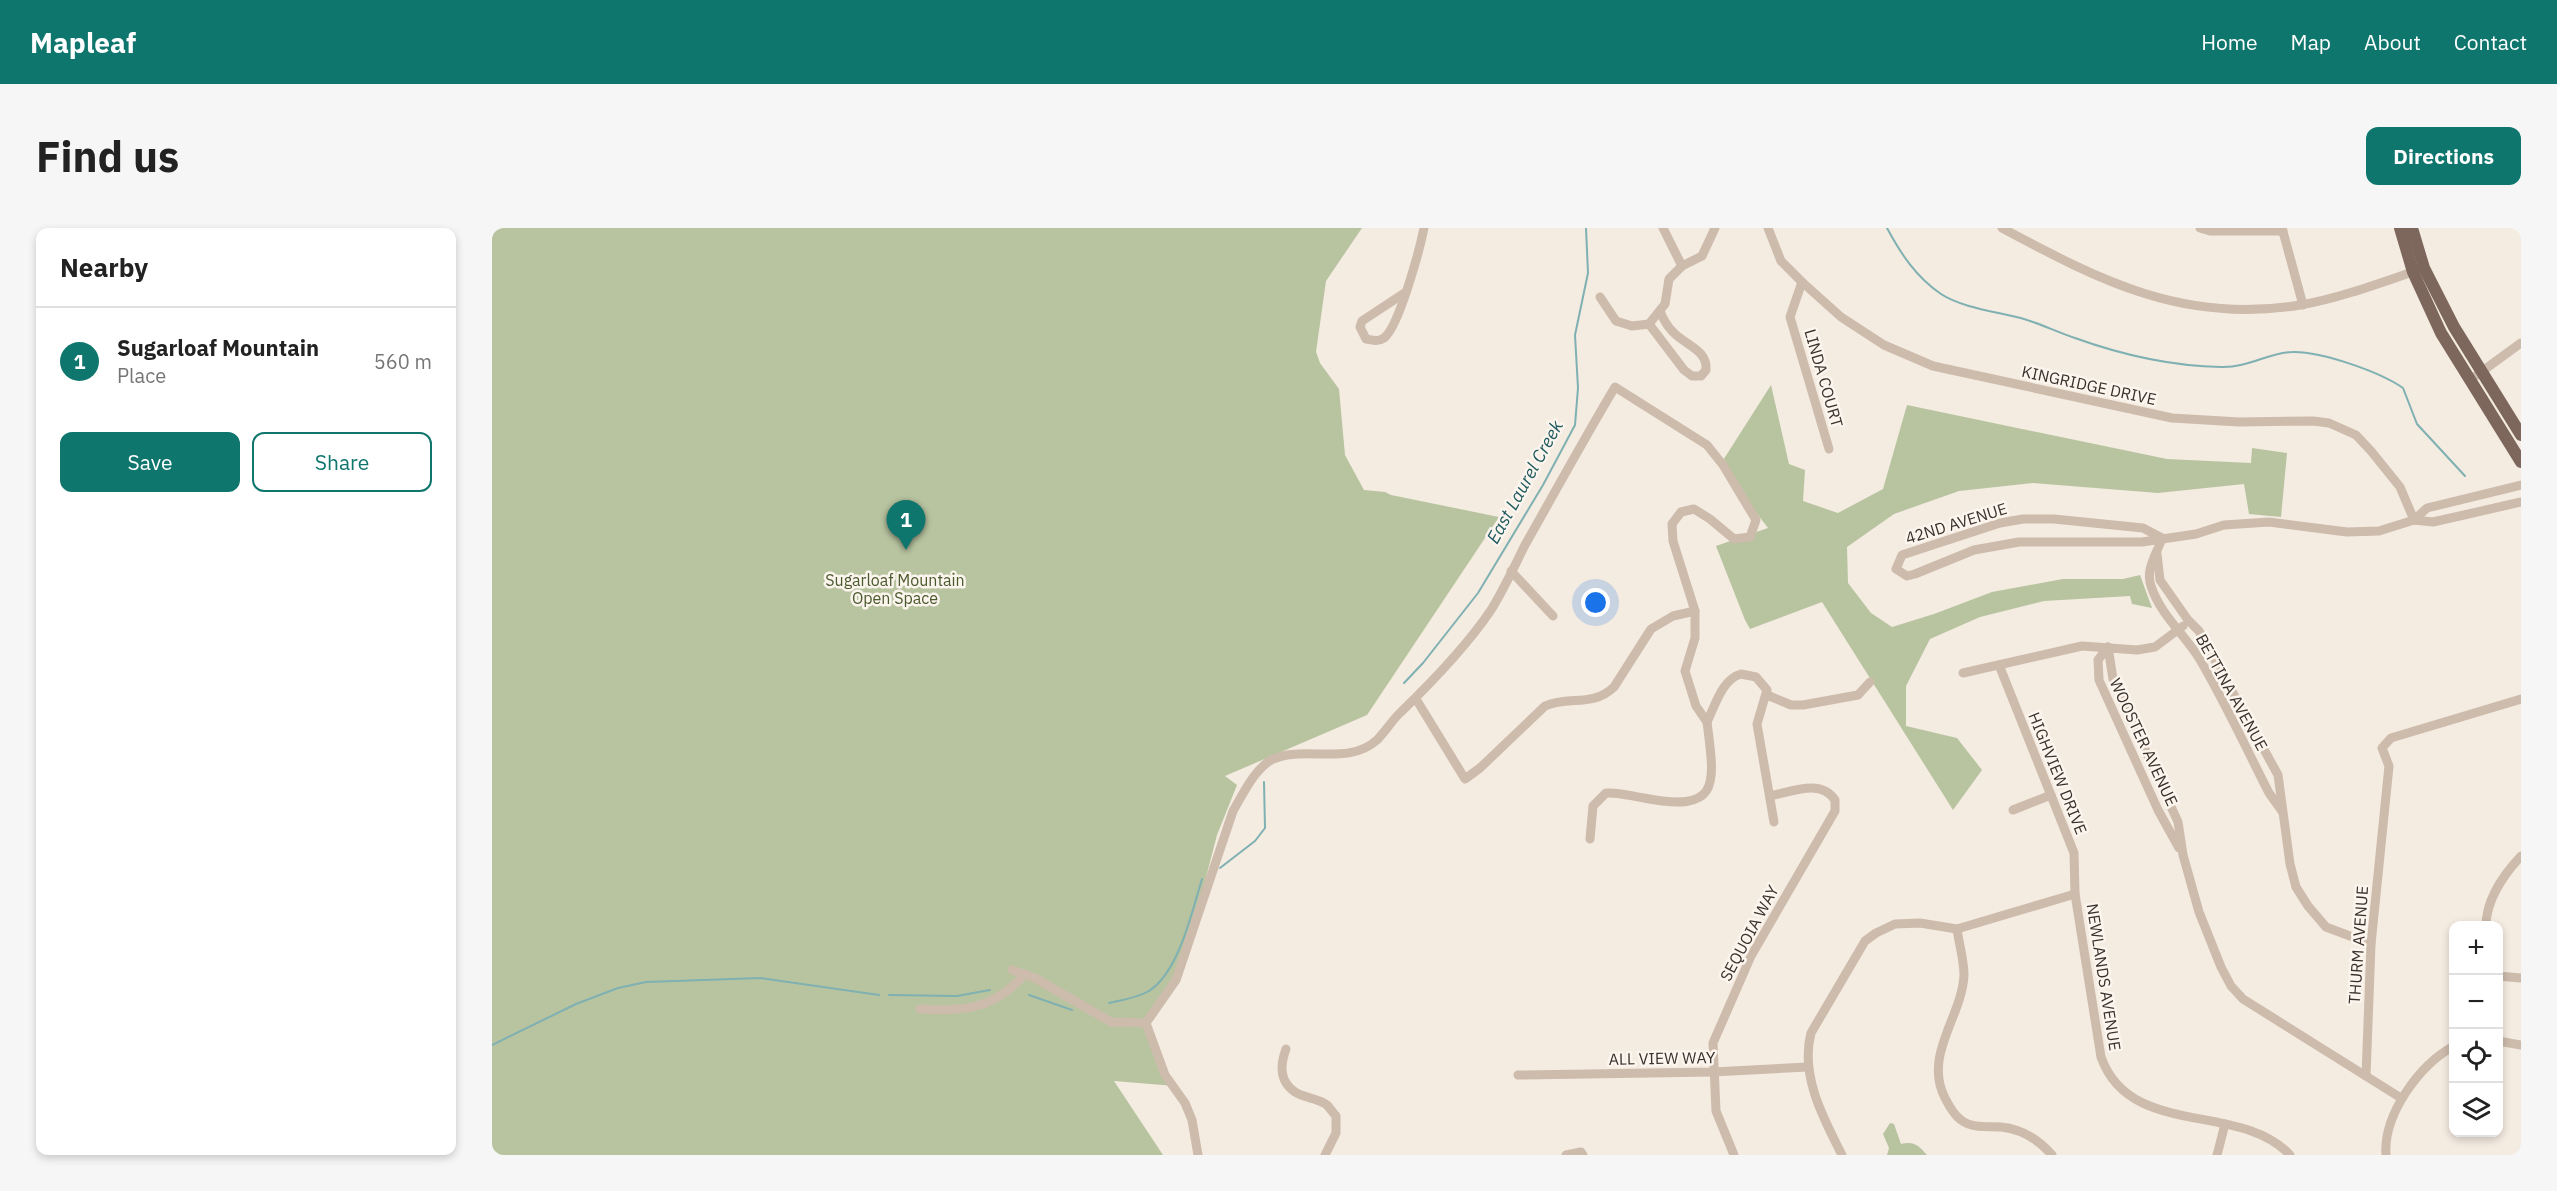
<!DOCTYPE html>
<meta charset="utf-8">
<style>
body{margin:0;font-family:"IBM Plex Sans",sans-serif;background:#f6f6f6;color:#222}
.controls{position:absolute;right:18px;bottom:18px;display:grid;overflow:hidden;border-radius:12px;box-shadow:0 3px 9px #0003}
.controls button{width:54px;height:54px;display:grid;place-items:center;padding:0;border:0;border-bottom:2px solid #e0e0e0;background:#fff;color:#222;font:30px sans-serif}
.you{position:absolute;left:1104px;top:375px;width:21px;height:21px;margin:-15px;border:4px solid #fff;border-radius:50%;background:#1a73e8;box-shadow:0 0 0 9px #1a73e833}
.badge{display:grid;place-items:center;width:39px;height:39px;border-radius:50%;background:#0f766e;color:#fff;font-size:20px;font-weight:700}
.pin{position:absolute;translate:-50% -50px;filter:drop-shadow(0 2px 3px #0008)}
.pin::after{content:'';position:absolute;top:32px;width:21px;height:18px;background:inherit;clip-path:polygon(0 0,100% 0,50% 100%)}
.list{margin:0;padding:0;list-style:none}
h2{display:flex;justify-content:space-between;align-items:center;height:78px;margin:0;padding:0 24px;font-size:26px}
h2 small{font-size:20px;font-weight:400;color:#767676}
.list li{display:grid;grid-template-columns:39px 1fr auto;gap:18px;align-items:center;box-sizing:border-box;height:108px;padding:0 24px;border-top:2px solid #e0e0e0}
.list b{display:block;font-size:22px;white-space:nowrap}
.list p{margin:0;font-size:20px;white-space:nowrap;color:#767676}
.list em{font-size:20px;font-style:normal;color:#767676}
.actions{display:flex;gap:12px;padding:18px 24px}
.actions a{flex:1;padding:14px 0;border:2px solid #0f766e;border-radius:12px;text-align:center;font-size:21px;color:#0f766e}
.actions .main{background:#0f766e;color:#fff}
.icon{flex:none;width:33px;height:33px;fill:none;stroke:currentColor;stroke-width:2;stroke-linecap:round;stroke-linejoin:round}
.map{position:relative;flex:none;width:2029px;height:927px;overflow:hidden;border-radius:12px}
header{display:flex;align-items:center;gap:36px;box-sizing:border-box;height:84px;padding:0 30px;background:#0f766e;color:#fff}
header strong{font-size:28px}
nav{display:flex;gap:33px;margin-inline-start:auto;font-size:21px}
.intro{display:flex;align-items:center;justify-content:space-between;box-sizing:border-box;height:144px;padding:0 36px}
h1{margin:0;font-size:42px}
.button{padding:15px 27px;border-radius:12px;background:#0f766e;color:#fff;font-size:21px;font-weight:700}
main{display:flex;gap:36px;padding:0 36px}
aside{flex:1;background:#fff;border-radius:12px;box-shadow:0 3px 9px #0003}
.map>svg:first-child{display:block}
.green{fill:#b8c4a0}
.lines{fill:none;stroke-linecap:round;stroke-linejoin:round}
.stream{stroke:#7fb0b2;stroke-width:2}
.minor{stroke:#cdbbac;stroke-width:9}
.major{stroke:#7d675c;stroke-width:12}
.labels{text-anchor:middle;stroke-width:5;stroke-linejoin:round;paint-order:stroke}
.street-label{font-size:16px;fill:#3b302b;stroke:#fbf5ee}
.park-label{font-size:16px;fill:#4a5a2e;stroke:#fbf5ee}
.water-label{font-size:18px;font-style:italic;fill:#1f5a5e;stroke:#fbf5ee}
</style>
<header>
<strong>Mapleaf</strong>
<nav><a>Home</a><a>Map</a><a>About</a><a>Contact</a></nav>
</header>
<div class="intro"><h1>Find us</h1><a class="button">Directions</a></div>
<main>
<aside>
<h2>Nearby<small></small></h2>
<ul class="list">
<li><span class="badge">1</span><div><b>Sugarloaf Mountain</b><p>Place</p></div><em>560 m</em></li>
</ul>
<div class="actions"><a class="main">Save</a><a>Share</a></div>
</aside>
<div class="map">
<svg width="2029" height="927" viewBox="0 0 2029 927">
<rect width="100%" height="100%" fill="#f4ebe1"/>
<g class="green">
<path d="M0 0H870L834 53 824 124 828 135 847 161 853 227 872 262 893 264 899 267 1007 289 875 487 733 548 745 557 725 607 687 753 658 795 669 830 683 858 622 853 671 927H0Z"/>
<path d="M1279 157 1297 236 1313 242 1311 273 1346 285 1391 261 1415 177 1675 231 1759 235 1760 220 1795 225 1789 289 1757 286 1752 256 1666 265 1541 255 1467 263 1402 286 1355 319 1356 355 1379 385 1400 399 1442 386 1500 364 1571 351H1631L1648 347 1660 380 1640 376 1638 368 1552 373 1488 389 1438 411 1414 458V498L1465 510 1490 542 1461 582 1330 374 1258 401 1253 392 1224 318 1276 300 1228 237Z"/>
<path d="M1398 895 1402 896 1409 916C1422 913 1426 917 1435 927H1395L1397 920 1391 906Z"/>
</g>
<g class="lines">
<g class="stream">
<path d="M1395 0C1409 26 1424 49 1449 66 1470 80 1507 84 1532 91 1549 96 1565 104 1583 110 1630 127 1679 138 1729 139 1756 140 1778 124 1800 124 1829 123 1888 144 1911 160L1925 196 1973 248"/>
<path d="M912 455 931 435 986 365 1051 257 1083 197 1086 160 1083 107 1096 45 1094 0"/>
<path d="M728 640 763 613 773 600 772 554"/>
<path d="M397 767 465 768 498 762"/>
<path d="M537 767 580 782"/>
<path d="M617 775C630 772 645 770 657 763 687 744 700 683 710 651"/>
<path d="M0 817 84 776 126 760 154 754 269 750 387 767"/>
</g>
<g class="minor">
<path d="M1171 0 1190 38"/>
<path d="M1276 0 1289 33 1310 54 1349 89 1392 117 1441 138 1680 190 1747 194 1821 193 1837 195 1864 207 1879 223 1908 259 1922 292"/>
<path d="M1510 0C1609 53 1692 96 1808 77 1845 71 1891 54 1926 42"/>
<path d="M1708 0 1718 3H1791"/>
<path d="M1790 0 1811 77"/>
<path d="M1310 54 1298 89 1337 221"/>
<path d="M914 64 870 93 868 99 874 111C881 112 886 114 892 110 907 99 928 20 932 0"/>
<path d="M1108 69 1124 93 1140 98 1157 96 1173 76 1177 51 1190 38 1210 28 1223 0"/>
<path d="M1157 96 1192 142 1200 148H1209L1214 142C1216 122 1193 117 1181 104 1175 98 1171 91 1168 83"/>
<path d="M1985 147 2029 115"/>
<path d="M1922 292 1941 294 2029 274"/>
<path d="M1670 310 1651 300 1562 291H1531L1508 295 1410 327 1404 341 1415 348 1423 346 1482 322 1527 314H1650L1704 306 1732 297 1777 294 1855 304 1887 303 1922 292 1935 280 2029 257"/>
<path d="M1670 310C1665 326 1653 341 1659 358 1668 386 1692 406 1707 430 1733 474 1754 520 1777 565L1790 583"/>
<path d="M1665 326 1668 352 1696 392 1707 403 1786 547 1798 636 1804 659 1816 678 1834 699 1879 716"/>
<path d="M1019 343 1061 388"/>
<path d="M1616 419 1621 451 1686 594 1691 627 1707 684 1729 739 1739 758 1751 771 1909 870"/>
<path d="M1616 419 1606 432 1607 452 1666 582 1687 620"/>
<path d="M1507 437 1582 625 1583 666 1609 829C1638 911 1748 873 1798 927"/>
<path d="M1471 445 1590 418 1645 422 1663 419 1691 398"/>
<path d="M1275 467 1299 477H1311L1366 467 1378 454"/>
<path d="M924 471 973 551 988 540 1053 478C1077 467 1100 480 1122 459L1159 401 1181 388 1203 383"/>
<path d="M1521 582 1559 567"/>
<path d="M1098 611 1101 578 1114 565C1127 564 1139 568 1152 570 1229 585 1223 557 1215 494"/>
<path d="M1994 698C1994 672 2012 646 2029 628"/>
<path d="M1465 701C1467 716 1472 732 1472 747 1470 789 1431 827 1453 870 1457 878 1462 887 1469 892 1481 901 1496 898 1509 899 1529 901 1547 912 1560 927"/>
<path d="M520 742 543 750 619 794 654 795"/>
<path d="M2006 748 2029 750"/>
<path d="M428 781C473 783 501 782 533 746"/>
<path d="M654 795 684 752 741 583C751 566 762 542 779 532 811 516 855 539 885 512 894 503 900 492 909 484 941 453 974 419 999 382 1012 361 1022 339 1033 317 1063 264 1092 211 1123 159L1215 217 1231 237 1264 292 1258 309 1242 311 1218 291 1202 281 1189 284 1180 296 1181 313 1203 383V410L1193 443 1204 478 1215 494C1223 478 1230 451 1249 446L1264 449 1275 462 1265 496 1282 594"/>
<path d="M654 795 673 847 693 875 700 892 706 927"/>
<path d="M2006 813 2029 817"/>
<path d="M794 821C788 837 787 853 803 864 812 870 826 870 835 877 838 880 841 885 844 888V905L833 927"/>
<path d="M1026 847 1221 844 1315 839"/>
<path d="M1874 848 1879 716 1897 538 1890 520 1899 510 2029 471"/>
<path d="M1074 927 1089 924 1091 927"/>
<path d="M1242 927 1224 883 1221 815 1259 728 1343 583V572C1329 550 1299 564 1278 568"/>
<path d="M1350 927C1331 890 1308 847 1319 805L1373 713 1384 705 1403 696 1428 695 1465 701 1583 666"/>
<path d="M1725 927 1733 896"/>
<path d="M1894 927C1891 887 1927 837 1962 818"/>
</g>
<g class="major">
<path d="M1908 0 1921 44 1949 105 2029 234"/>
<path d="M1920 0 1932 40 1962 99 2029 207"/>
</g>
</g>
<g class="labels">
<g class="street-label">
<text transform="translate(1332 150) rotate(74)" y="6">LINDA COURT</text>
<text transform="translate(1597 157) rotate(12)" y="6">KINGRIDGE DRIVE</text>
<text transform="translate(1464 295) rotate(-17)" y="6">42ND AVENUE</text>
<text transform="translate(1740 464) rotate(61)" y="6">BETTINA AVENUE</text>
<text transform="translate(1652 514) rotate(65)" y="6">WOOSTER AVENUE</text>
<text transform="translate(1566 545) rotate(68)" y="6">HIGHVIEW DRIVE</text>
<text transform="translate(1257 705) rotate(-62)" y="6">SEQUOIA WAY</text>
<text transform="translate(1866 717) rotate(-86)" y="6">THURM AVENUE</text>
<text transform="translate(1612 749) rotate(81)" y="6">NEWLANDS AVENUE</text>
<text transform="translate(1170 830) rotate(-1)" y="6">ALL VIEW WAY</text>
</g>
<g class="park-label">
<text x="403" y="358">Sugarloaf Mountain<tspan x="403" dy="18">Open Space</tspan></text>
</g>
<g class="water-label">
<text transform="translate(1033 254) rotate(-61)" y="6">East Laurel Creek</text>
</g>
</g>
</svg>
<div class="controls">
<button>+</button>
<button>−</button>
<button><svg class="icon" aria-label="locate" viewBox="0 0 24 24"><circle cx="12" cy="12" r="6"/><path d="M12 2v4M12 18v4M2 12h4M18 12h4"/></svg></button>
<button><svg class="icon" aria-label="layers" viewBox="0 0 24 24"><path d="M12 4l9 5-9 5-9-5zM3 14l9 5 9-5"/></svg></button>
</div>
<div class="you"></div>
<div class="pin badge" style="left:414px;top:322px">1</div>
</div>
</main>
